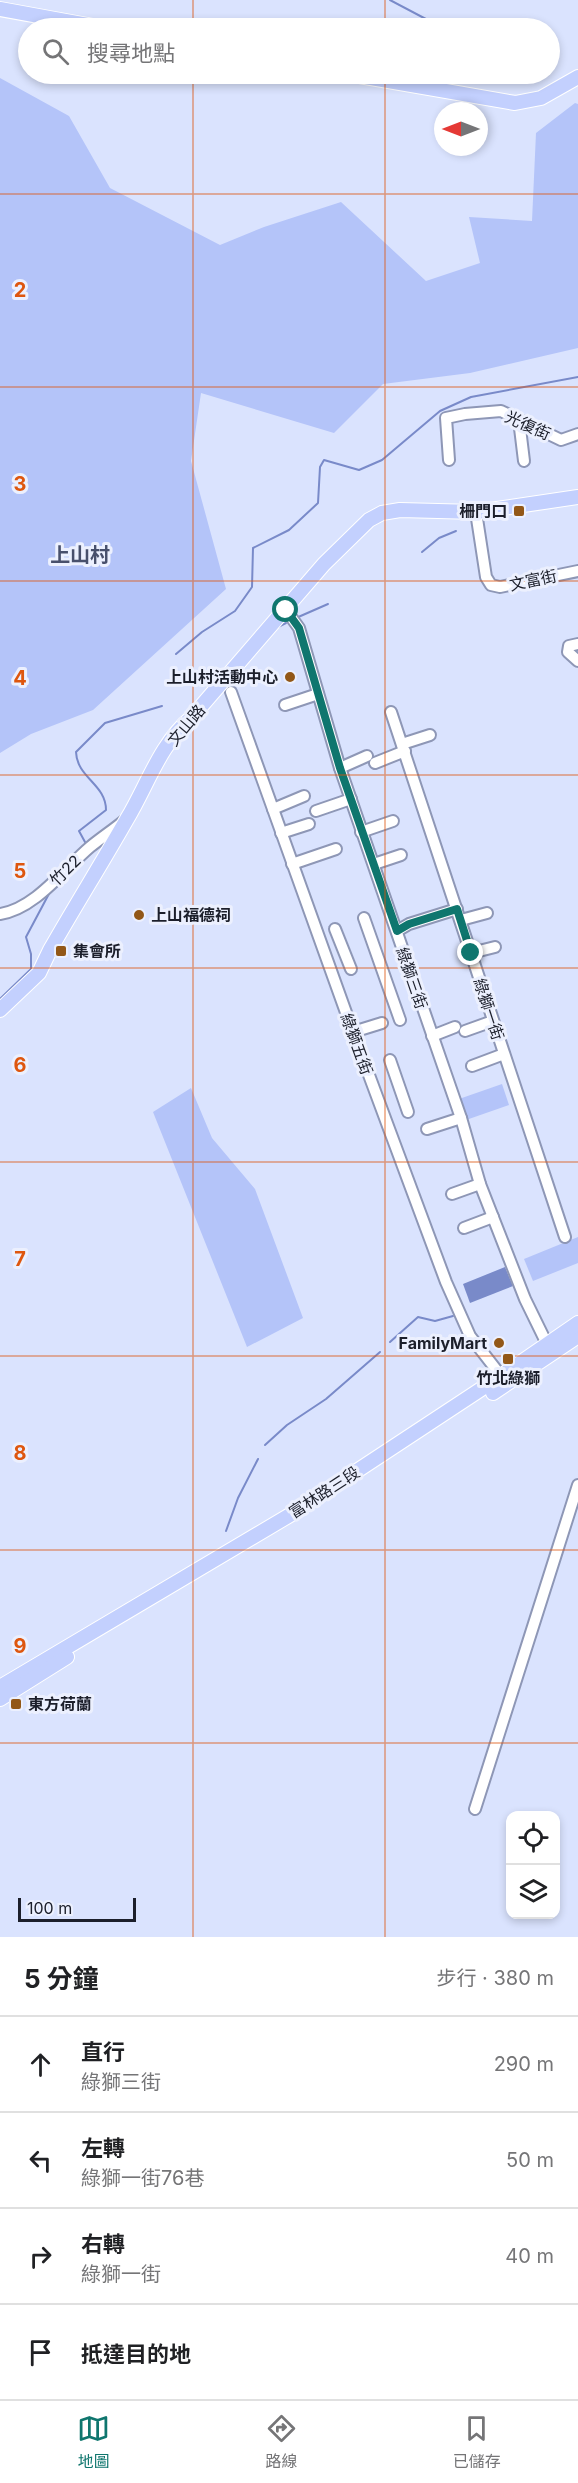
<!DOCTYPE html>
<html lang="zh-TW">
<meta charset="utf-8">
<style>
body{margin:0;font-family:Inter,"Noto Sans TC",sans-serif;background:#f6f6f6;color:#202124}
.controls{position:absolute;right:18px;bottom:18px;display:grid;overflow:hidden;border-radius:12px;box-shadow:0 3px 9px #0003}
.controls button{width:54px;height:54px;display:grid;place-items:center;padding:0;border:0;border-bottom:2px solid #e0e0e0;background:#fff;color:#202124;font:30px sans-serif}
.compass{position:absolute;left:434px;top:102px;width:54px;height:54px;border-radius:50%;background:#fff;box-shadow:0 3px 9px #0003;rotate:270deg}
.scale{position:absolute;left:18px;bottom:15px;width:118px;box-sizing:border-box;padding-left:6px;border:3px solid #1c1f2b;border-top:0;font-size:16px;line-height:21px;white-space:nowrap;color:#1c1f2b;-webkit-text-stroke:4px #ecf0fe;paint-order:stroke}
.stop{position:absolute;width:18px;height:18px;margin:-14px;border:4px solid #0f766e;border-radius:50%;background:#fff}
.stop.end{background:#0f766e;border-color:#fff;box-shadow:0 2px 6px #0008}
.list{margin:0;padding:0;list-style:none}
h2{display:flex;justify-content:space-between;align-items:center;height:78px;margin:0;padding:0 24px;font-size:26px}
h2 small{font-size:20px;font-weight:400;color:#757577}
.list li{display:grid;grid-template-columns:39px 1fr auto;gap:18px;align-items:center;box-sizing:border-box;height:96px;padding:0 24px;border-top:2px solid #e0e0e0}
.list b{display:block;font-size:22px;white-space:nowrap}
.list p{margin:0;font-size:20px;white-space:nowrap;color:#757577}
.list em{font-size:20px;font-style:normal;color:#757577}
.icon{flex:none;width:33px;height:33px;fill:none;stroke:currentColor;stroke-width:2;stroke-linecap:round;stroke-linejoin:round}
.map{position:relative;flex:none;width:578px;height:1937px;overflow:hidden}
.search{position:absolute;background:#fff;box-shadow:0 3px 9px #0003;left:18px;right:18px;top:18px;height:66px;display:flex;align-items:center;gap:15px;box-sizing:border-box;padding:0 21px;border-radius:33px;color:#757577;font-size:22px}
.sheet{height:462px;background:#fff}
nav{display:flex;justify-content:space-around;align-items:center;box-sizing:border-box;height:84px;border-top:2px solid #e0e0e0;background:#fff;font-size:16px;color:#757577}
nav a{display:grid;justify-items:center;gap:3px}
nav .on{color:#0f766e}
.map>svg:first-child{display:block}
.green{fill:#b4c4f9}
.water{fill:#798ac9}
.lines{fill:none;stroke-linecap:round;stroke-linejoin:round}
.stream{stroke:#798ac9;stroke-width:2}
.minor-casing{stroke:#8e97b6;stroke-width:14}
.major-casing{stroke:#fff;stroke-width:16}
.minor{stroke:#fff;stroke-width:10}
.major{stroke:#c3d0fe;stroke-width:14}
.route{stroke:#0f766e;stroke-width:8}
.grid{fill:none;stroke:#de560e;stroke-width:1.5;stroke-opacity:0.55}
.poi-dot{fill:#925717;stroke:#ecf0fe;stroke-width:2}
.labels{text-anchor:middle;stroke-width:6;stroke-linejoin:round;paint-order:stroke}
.street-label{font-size:16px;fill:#1c1f2b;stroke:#ecf0fe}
.poi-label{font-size:16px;font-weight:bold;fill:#1c1f2b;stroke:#ecf0fe;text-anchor:end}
.quarter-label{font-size:20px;font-weight:bold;fill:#48506c;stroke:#ecf0fe}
.grid-label{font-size:20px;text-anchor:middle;font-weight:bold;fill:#de560e;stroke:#ecf0fe;stroke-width:6;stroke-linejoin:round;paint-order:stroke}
</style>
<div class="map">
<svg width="578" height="1937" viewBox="0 0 578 1937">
<rect width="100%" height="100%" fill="#dae3fe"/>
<g class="green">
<path d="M0 78 69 116 110 188 220 245 264 227 341 202 426 281 480 263 469 217 532 221 536 133 575 103 578 104V348L470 373 383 384 334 433 201 393 191 461 226 589 93 710 31 734 0 753Z"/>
<path d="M502 1084 509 1105 466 1120 459 1099Z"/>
<path d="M191 1088 212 1138 255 1189 303 1318 247 1347 153 1112Z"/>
<path d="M578 1237V1263L533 1281 524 1259Z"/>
</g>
<path class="water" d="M505 1267 513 1286 470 1303 463 1284Z"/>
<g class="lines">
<g class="stream">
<path d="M390 0 443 28"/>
<path d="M422 552 439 538 456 531"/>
<path d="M296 618 328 604"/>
<path d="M278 627 286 623"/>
<path d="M176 654 202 632 235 611 252 587 253 548 289 530 318 503 320 467 324 460 359 470 382 460 440 411 471 397 578 377"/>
<path d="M85 842 79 831 106 810C106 784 77 778 76 752L105 723 162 706"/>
<path d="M0 999 31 969V954L26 937 51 890"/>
<path d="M390 1342 418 1317 435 1321 453 1316"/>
<path d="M265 1445 287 1425 326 1399 380 1352"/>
<path d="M226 1531 238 1498 258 1459"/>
</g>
<g class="minor-casing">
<g id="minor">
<path d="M519 420 524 461"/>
<path d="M449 460 446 418 465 414 501 411 561 440 578 434"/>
<path d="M476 512 486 577 491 585 500 587 578 571"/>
<path d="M286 610 299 628 340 768 461 1118 480 1184 525 1299 547 1344"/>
<path d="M578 644 569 646 568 652 578 661"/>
<path d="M231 692 353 1032 446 1282 470 1336 505 1381"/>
<path d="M285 705 318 694"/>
<path d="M391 712 565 1237"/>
<path d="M402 744 430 735"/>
<path d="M375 763 405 751"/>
<path d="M340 768 367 756"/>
<path d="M273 809 304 796"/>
<path d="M316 811 351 799"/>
<path d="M361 832 393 821"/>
<path d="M281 833 309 824"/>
<path d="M292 864 336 849"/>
<path d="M374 864 401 855"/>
<path d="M0 914C35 909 64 869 90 847 101 838 113 830 124 821"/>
<path d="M364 918 400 1020"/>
<path d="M461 920 487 913"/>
<path d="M335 929 351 969"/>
<path d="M397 931 409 924 457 909"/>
<path d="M471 953 495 947"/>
<path d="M465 1031 493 1021"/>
<path d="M353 1032 382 1023"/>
<path d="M432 1036 455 1027"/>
<path d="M390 1060 408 1112"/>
<path d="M472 1066 504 1054"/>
<path d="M427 1129 461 1118"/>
<path d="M452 1194 480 1184"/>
<path d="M464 1228 493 1217"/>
<path d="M475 1809 578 1485"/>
</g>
</g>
<g class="major-casing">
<g id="major">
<path d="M0 9 104 28"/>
<path d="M348 74 515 103 541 98 578 77"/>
<path d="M0 1010 39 973 50 950C75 906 102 863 127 819 147 786 160 744 191 718L324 564 369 520 382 513 400 510 476 512 578 497"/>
<path d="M493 1393 578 1336"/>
<path d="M0 1687 290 1515 501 1376 578 1323"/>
<path d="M0 1699 67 1657"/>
</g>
</g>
<use href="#minor" class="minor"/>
<use href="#major" class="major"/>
</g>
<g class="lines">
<path class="route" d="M286 610 299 628 340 768 397 931 409 924 457 909 471 953"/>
</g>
<path class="grid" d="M193 0V28M385 0V28M193 74V1937M385 74V1937M0 194H578M0 387H578M0 581H578M0 775H578M0 968H578M0 1162H578M0 1356H578M0 1550H578M0 1743H578"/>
<g class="poi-dot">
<rect x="513" y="505" width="12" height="12" rx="3"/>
<circle cx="290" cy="677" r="6"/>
<circle cx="139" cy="915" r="6"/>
<rect x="55" y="945" width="12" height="12" rx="3"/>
<circle cx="499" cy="1343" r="6"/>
<rect x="502" y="1353" width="12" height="12" rx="3"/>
<rect x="10" y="1698" width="12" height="12" rx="3"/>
</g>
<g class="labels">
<g class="street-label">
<text transform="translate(528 425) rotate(24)" y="6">光復街</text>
<text transform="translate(533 580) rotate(-12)" y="6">文富街</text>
<text transform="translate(186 725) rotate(-50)" y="6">文山路</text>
<text transform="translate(65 870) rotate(-44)" y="6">竹22</text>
<text transform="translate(412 978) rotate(71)" y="6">綠獅三街</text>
<text transform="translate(489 1009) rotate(72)" y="6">綠獅一街</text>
<text transform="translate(357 1044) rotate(70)" y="6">綠獅五街</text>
<text transform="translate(324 1492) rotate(-33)" y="6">富林路三段</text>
</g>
<g class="poi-label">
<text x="507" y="517">柵門口</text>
<text x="278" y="683">上山村活動中心</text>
<text x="151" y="921" text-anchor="start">上山福德祠</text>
<text x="73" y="957" text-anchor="start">集會所</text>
<text x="487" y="1349">FamilyMart</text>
<text x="508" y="1384" text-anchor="middle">竹北綠獅</text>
<text x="28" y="1710" text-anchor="start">東方荷蘭</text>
</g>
<g class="quarter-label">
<text x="80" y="562">上山村</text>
</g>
</g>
<g class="grid-label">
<text x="20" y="297">2</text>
<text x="20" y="491">3</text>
<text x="20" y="685">4</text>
<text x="20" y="878">5</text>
<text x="20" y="1072">6</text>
<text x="20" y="1266">7</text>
<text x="20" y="1460">8</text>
<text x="20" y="1653">9</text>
</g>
</svg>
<div class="controls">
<button><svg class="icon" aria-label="locate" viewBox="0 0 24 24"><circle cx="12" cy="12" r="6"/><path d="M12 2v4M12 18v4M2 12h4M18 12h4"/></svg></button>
<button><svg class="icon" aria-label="layers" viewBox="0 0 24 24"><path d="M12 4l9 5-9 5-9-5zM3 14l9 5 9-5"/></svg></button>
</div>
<svg class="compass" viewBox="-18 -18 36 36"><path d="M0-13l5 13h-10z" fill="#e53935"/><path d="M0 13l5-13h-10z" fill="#757577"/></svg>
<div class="scale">100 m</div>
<div class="stop" style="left:286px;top:610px"></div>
<div class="stop end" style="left:471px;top:953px"></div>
<div class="search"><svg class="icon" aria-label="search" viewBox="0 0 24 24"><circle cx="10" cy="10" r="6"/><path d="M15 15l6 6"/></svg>搜尋地點</div>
</div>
<section class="sheet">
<h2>5 分鐘<small>步行 · 380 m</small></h2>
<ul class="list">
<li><svg class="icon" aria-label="ahead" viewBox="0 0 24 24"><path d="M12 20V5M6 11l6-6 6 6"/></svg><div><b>直行</b><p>綠獅三街</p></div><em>290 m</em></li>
<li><svg class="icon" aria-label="left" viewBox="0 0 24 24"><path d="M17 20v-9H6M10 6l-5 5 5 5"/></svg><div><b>左轉</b><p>綠獅一街76巷</p></div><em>50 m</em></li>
<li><svg class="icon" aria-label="right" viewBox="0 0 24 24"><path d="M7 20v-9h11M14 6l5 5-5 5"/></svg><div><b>右轉</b><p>綠獅一街</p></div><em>40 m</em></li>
<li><svg class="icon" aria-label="arrive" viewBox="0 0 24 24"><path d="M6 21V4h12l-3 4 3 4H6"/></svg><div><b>抵達目的地</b></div></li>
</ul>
</section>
<nav>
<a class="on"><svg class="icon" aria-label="map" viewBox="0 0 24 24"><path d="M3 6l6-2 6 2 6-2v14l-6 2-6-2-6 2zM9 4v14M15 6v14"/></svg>地圖</a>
<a><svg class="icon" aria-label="directions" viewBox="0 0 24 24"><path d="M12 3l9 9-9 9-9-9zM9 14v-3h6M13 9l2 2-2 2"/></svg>路線</a>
<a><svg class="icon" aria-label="saved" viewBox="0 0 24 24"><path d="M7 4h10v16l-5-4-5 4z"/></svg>已儲存</a>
</nav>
